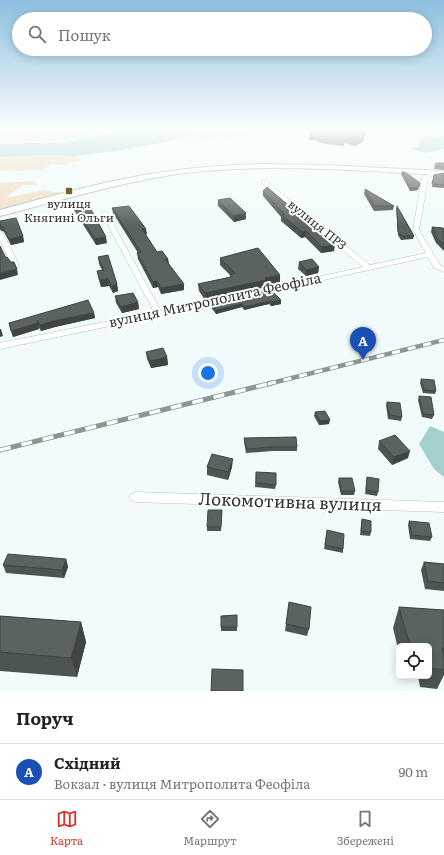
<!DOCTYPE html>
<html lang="uk">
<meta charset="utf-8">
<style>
body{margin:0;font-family:Literata,serif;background:#f2f2f2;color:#222}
.controls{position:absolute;right:12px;bottom:12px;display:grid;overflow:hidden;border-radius:6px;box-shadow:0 2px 10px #0003}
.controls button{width:36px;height:36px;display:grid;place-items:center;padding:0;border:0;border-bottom:1px solid #e0e0e0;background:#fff;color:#222;font:20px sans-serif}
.you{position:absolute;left:208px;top:373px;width:14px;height:14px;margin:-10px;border:3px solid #fff;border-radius:50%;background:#1a73e8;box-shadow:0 0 0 6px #1a73e833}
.badge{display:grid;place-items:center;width:26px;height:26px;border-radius:50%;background:#d93025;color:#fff;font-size:13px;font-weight:700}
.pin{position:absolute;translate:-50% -33px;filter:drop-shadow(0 1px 2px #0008)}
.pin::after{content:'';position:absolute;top:21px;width:14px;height:12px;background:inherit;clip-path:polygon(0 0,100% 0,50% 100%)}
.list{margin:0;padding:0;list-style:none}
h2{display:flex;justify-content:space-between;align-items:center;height:52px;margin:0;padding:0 16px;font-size:17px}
h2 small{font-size:13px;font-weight:400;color:#767676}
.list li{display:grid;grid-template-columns:26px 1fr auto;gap:12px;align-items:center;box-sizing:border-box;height:56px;padding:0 16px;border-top:1px solid #e0e0e0}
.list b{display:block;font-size:15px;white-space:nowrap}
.list p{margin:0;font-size:13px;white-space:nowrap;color:#767676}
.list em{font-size:13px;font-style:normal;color:#767676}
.icon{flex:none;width:22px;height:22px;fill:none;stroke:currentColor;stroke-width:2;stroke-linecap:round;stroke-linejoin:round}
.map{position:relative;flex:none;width:444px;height:691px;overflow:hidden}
.search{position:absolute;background:#fff;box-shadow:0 2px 10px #0003;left:12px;right:12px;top:12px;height:44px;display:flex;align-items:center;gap:10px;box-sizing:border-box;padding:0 14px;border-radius:22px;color:#767676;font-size:15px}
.sheet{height:108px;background:#fff}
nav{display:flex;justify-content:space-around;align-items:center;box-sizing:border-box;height:56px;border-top:1px solid #e0e0e0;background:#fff;font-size:11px;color:#767676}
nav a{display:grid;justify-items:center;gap:2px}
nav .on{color:#d93025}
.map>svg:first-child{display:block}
.green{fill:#f2dfc5}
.water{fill:#a4d0d0}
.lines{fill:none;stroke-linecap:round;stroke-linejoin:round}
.street-casing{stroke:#b5bfbf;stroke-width:1}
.secondary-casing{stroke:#b5bfbf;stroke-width:2}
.street{fill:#fff;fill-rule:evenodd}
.secondary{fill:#fff;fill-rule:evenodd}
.rail-far1-casing{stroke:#8d9494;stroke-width:4.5}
.rail-casing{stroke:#8d9494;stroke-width:5}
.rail-far1{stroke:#fff;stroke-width:3;stroke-dasharray:8;stroke-linecap:butt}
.rail{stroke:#fff;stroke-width:3.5;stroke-dasharray:11;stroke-linecap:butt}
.wall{fill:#4d5454}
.shaded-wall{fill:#3f4545}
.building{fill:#5a6262;stroke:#3f4545}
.poi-dot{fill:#7b5e31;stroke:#fff;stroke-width:1.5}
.labels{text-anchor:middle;stroke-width:4;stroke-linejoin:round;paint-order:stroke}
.far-poi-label{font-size:12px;fill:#2f3333;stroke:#fff}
.far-street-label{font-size:12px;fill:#2f3333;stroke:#fff}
.street-label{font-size:14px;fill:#2f3333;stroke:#fff}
.near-street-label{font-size:17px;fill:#2f3333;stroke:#fff}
</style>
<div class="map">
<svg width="444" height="691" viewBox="0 0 444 691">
<rect width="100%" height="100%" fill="#f1fbfb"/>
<g class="green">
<path d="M0 129H127L61 140 0 142Z"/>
<path d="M207 129H258L242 136 187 142 176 140 190 134 206 131Z"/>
<path d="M48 155 75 156 81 160 63 165 51 164 43 170 0 171V157Z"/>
<path d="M34 181 38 185H23L6 198 43 190 61 193 0 210V183Z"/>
</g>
<g class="water">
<path d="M130 129H207V131L190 134 176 140 123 150 75 156 48 155 0 157V144L65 142Z"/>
<path d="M444 136V148C431 153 422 155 409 148L419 147 420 138Z"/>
<path d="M430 426 444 432V477L434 469 419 444Z"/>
</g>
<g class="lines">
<g class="street-casing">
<g id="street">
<path d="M435 171 438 173 437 174 428 178 419 230 440 265 444 267V272L434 268 428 257 196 308 0 349V343L154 312 101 212 102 211 107 212 161 311 363 267 262 183V181H266L370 265 426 253 413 230 422 177Z"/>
<path d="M0 231 3 233 19 265 18 267H12L11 265 0 240Z"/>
<path d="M135 492 444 502V512L135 502 131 500 129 497 131 494Z"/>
</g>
</g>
<g class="secondary-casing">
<path id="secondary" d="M264 164 324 165 444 171V175C355 171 265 162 177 174 117 183 59 201 0 216V210C59 194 118 177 179 170 207 166 236 165 264 164Z"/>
</g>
<use href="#street" class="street"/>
<use href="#secondary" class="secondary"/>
<g class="rail-far1-casing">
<path id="rail-far1" d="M268 384 444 340"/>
</g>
<g class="rail-casing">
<path id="rail" d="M0 450 272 383"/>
</g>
<use href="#rail-far1" class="rail-far1"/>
<use href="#rail" class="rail"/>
</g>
<g class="wall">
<path d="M312 129 363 142 354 146 345 143 344 146 319 143V141L309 140V136Z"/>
<path d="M436 163H444V170L434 169Z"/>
<path d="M402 172 418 190 410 191 401 174Z"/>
<path d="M444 173V188L432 187 434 175Z"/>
<path d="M365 189 394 206 393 210 374 211 364 194Z"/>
<path d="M263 191 302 217V220L334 251 321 253 305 237 301 238 281 221V217L263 196Z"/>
<path d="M218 200 246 219 234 222 218 206Z"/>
<path d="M73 204 107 243 96 245 74 210Z"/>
<path d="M397 206 414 236 413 239 401 240 398 235 396 209Z"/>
<path d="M112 208 147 234 145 235 157 252 168 259 169 264 184 290 161 294 158 287 153 288 138 259 137 253H138L113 213Z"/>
<path d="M0 221 23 236 24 242 11 245 4 232 0 230Z"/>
<path d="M432 227 444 229V251L436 243 431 232Z"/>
<path d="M98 257 117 284 118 291 113 293 109 286 101 287 98 277 97 271 102 270 99 264Z"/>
<path d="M220 258 280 282 266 285V287L205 300 199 291 198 284 230 277V275L220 265Z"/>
<path d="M299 262 319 267 318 273 306 276 298 269Z"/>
<path d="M115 296 138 302 139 309 122 313 116 303Z"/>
<path d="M281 300V304L271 306 269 304 244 310 242 307 216 314 210 306V303Z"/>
<path d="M94 313 95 318 55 327 41 331 38 326 39 329 13 337 9 323Z"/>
<path d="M146 352 167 357 168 365 151 368 147 359Z"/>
<path d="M421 379 436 391 435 394 423 393 420 383Z"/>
<path d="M419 396 434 415 432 419 422 417 418 400Z"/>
<path d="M387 402 402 417 401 421 388 419 386 405Z"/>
<path d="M315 412 329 424 319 425 314 416Z"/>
<path d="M244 438 297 447V451H272L246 453 244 442Z"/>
<path d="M379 441 408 458 392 465 378 449Z"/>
<path d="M207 467H232L228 480 207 475Z"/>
<path d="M256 472 276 485 275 489 255 487Z"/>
<path d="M367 477 378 492 377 496 365 494Z"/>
<path d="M339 478 355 491 354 495H341L338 482Z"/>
<path d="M222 510 221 531H207V527Z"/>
<path d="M362 519 371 532 370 536 360 535Z"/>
<path d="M409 521 432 537 430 541 410 539 408 525Z"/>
<path d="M327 530 343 549V553L324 549Z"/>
<path d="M66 559 68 567 64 578 6 573 3 565Z"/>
<path d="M424 562 444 564V591L425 589 421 570Z"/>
<path d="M289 602 309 629 307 636 285 631Z"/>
<path d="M399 607 444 610V675L437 689 420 687 418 676H429V646H399V653L393 628Z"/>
<path d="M237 615V631H221V616Z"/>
<path d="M0 616 81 622 86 642 77 677 0 671Z"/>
</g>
<g class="shaded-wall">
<path d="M366 129 363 142 354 146 355 141Z"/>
<path d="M419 187 418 190 410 191V188Z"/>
<path d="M246 213V219L234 222V216Z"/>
<path d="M142 229H146L147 234 142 235Z"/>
<path d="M306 231 305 237 301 238 302 232Z"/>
<path d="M23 236 24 242 11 245 9 239Z"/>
<path d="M106 237 107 243 96 245 95 239Z"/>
<path d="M335 245 334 251 321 253 322 247Z"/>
<path d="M165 259H168L169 265Z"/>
<path d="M319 267 318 273 306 276V270Z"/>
<path d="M17 269 18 275 0 280V273Z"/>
<path d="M280 275V282L266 285V287L205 300V293L265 278Z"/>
<path d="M108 279 109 286 101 287 100 280Z"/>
<path d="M157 281 158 287 153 288V282Z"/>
<path d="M117 284 118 291 113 293 112 286Z"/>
<path d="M184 284V290L161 294V288Z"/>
<path d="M281 300V304L271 306V302Z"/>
<path d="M270 301 269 304 244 310V307Z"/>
<path d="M138 302 139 309 122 313 121 307Z"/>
<path d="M242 304V307L216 314V310Z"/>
<path d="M94 313 95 318 55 327 41 331 40 325 53 321Z"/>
<path d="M38 323 39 329 13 337 11 331Z"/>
<path d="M0 329H1L3 336 0 337Z"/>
<path d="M167 357 168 365 151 368 150 361Z"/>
<path d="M330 420 329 424 319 425 320 421Z"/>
<path d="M410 451 408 458 392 465 394 457Z"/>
<path d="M233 459 232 467 228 480V472Z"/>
<path d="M66 559 68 567 64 578 62 570Z"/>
<path d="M81 622 86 642 77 677 71 658Z"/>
</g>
<g class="building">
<path d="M312 129H366L364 138 355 141 345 138V142L319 139 320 137 309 136Z"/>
<path d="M436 163H444V167L435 166Z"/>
<path d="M402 172H405L420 183 419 187 410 188Z"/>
<path d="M444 173V185L432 184 434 175Z"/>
<path d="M267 187 302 217H298L335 245 322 247 306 231 302 232 282 215H285L263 191Z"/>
<path d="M365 189 394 206H375Z"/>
<path d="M230 198 246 213 234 216 218 200Z"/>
<path d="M87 202 106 237 95 239 73 204Z"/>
<path d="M129 206 146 229H142L157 252 162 251 168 259H165L184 284 161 288 157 281 153 282 137 253 141 252 112 208Z"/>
<path d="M397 206 414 236H402L398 232Z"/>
<path d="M16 218 23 236 9 239 3 227 0 225V221Z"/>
<path d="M432 227 443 228 444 229V245L437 239Z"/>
<path d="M0 246 6 258 7 257 11 262H14L17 269 0 273Z"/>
<path d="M258 248 280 275 265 278 266 280 205 293 198 284 231 277 230 275 235 273 220 258Z"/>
<path d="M108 255 117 284 112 286 108 279 100 280 97 271 104 270 98 257Z"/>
<path d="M312 259 319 267 306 270 299 262Z"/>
<path d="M271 290 281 300 271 302 270 301 244 307 242 304 216 310 210 303Z"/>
<path d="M133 293 138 302 121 307 115 296Z"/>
<path d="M88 300 94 313 53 321 40 325 37 320 38 323 11 331 9 323Z"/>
<path d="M163 348 167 357 150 361 146 352Z"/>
<path d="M421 379 434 380 436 391 424 390Z"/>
<path d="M419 396 431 397 434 415 423 414Z"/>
<path d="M387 402 400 403 402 417 389 415Z"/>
<path d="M325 411 330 420 320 421 315 412Z"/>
<path d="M395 435 410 451 394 457 379 441Z"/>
<path d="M296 437 297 447H273L247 449 244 438Z"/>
<path d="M212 454 233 459 228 472 207 467Z"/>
<path d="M256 472 276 473V485L256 483Z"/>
<path d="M367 477 379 479 378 492 366 490Z"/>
<path d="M339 478H352L355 491H341Z"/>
<path d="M208 510H222L221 527H207Z"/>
<path d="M362 519 371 521V532L361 531Z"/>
<path d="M409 521 429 523 432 537 412 535Z"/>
<path d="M327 530 344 534 343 549 325 545Z"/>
<path d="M8 554 66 559 62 570 3 565Z"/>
<path d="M424 562 444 564V583L428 581Z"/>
<path d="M289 602 311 607 309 629 286 624Z"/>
<path d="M399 607 444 610V648H442L444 657V670L429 668V646H410Z"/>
<path d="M237 615V627H221V616Z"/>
<path d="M0 616 81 622 71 658 0 652Z"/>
<path d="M212 669 243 670V691H211Z"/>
</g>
<linearGradient id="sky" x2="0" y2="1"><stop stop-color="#8dbfde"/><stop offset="0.57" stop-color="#f9fdfd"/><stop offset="1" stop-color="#f9fdfd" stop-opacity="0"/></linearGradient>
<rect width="444" height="226" fill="url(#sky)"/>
<rect class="poi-dot" x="65" y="187" width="8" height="8" rx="2"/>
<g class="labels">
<g class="far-poi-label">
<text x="69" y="208">вулиця<tspan x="69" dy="14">Княгині Ольги</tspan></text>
</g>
<g class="far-street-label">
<text transform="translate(317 225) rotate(39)" y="4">вулиця ПРЗ</text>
</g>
<g class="street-label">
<text transform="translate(215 300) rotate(-12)" y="5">вулиця Митрополита Феофіла</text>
</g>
<g class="near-street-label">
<text transform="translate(290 502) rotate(2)" y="6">Локомотивна вулиця</text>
</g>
</g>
</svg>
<div class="controls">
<button><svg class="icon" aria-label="locate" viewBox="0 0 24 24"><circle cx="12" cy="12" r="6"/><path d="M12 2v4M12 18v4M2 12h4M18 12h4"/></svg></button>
</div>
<div class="you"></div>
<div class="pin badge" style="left:363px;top:360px;background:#1a4fb4">A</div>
<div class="search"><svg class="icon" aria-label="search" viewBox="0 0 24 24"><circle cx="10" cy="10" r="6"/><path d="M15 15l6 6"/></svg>Пошук</div>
</div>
<section class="sheet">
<h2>Поруч<small></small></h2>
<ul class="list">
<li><span class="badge" style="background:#1a4fb4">A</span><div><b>Східний</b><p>Вокзал · вулиця Митрополита Феофіла</p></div><em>90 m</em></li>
</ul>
</section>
<nav>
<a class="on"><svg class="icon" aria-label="map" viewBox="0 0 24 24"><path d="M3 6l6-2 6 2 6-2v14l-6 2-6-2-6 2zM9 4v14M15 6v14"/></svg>Карта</a>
<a><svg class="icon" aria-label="directions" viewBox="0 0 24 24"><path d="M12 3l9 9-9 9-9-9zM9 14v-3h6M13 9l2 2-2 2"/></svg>Маршрут</a>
<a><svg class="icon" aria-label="saved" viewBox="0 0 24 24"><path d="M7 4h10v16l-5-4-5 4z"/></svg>Збережені</a>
</nav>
